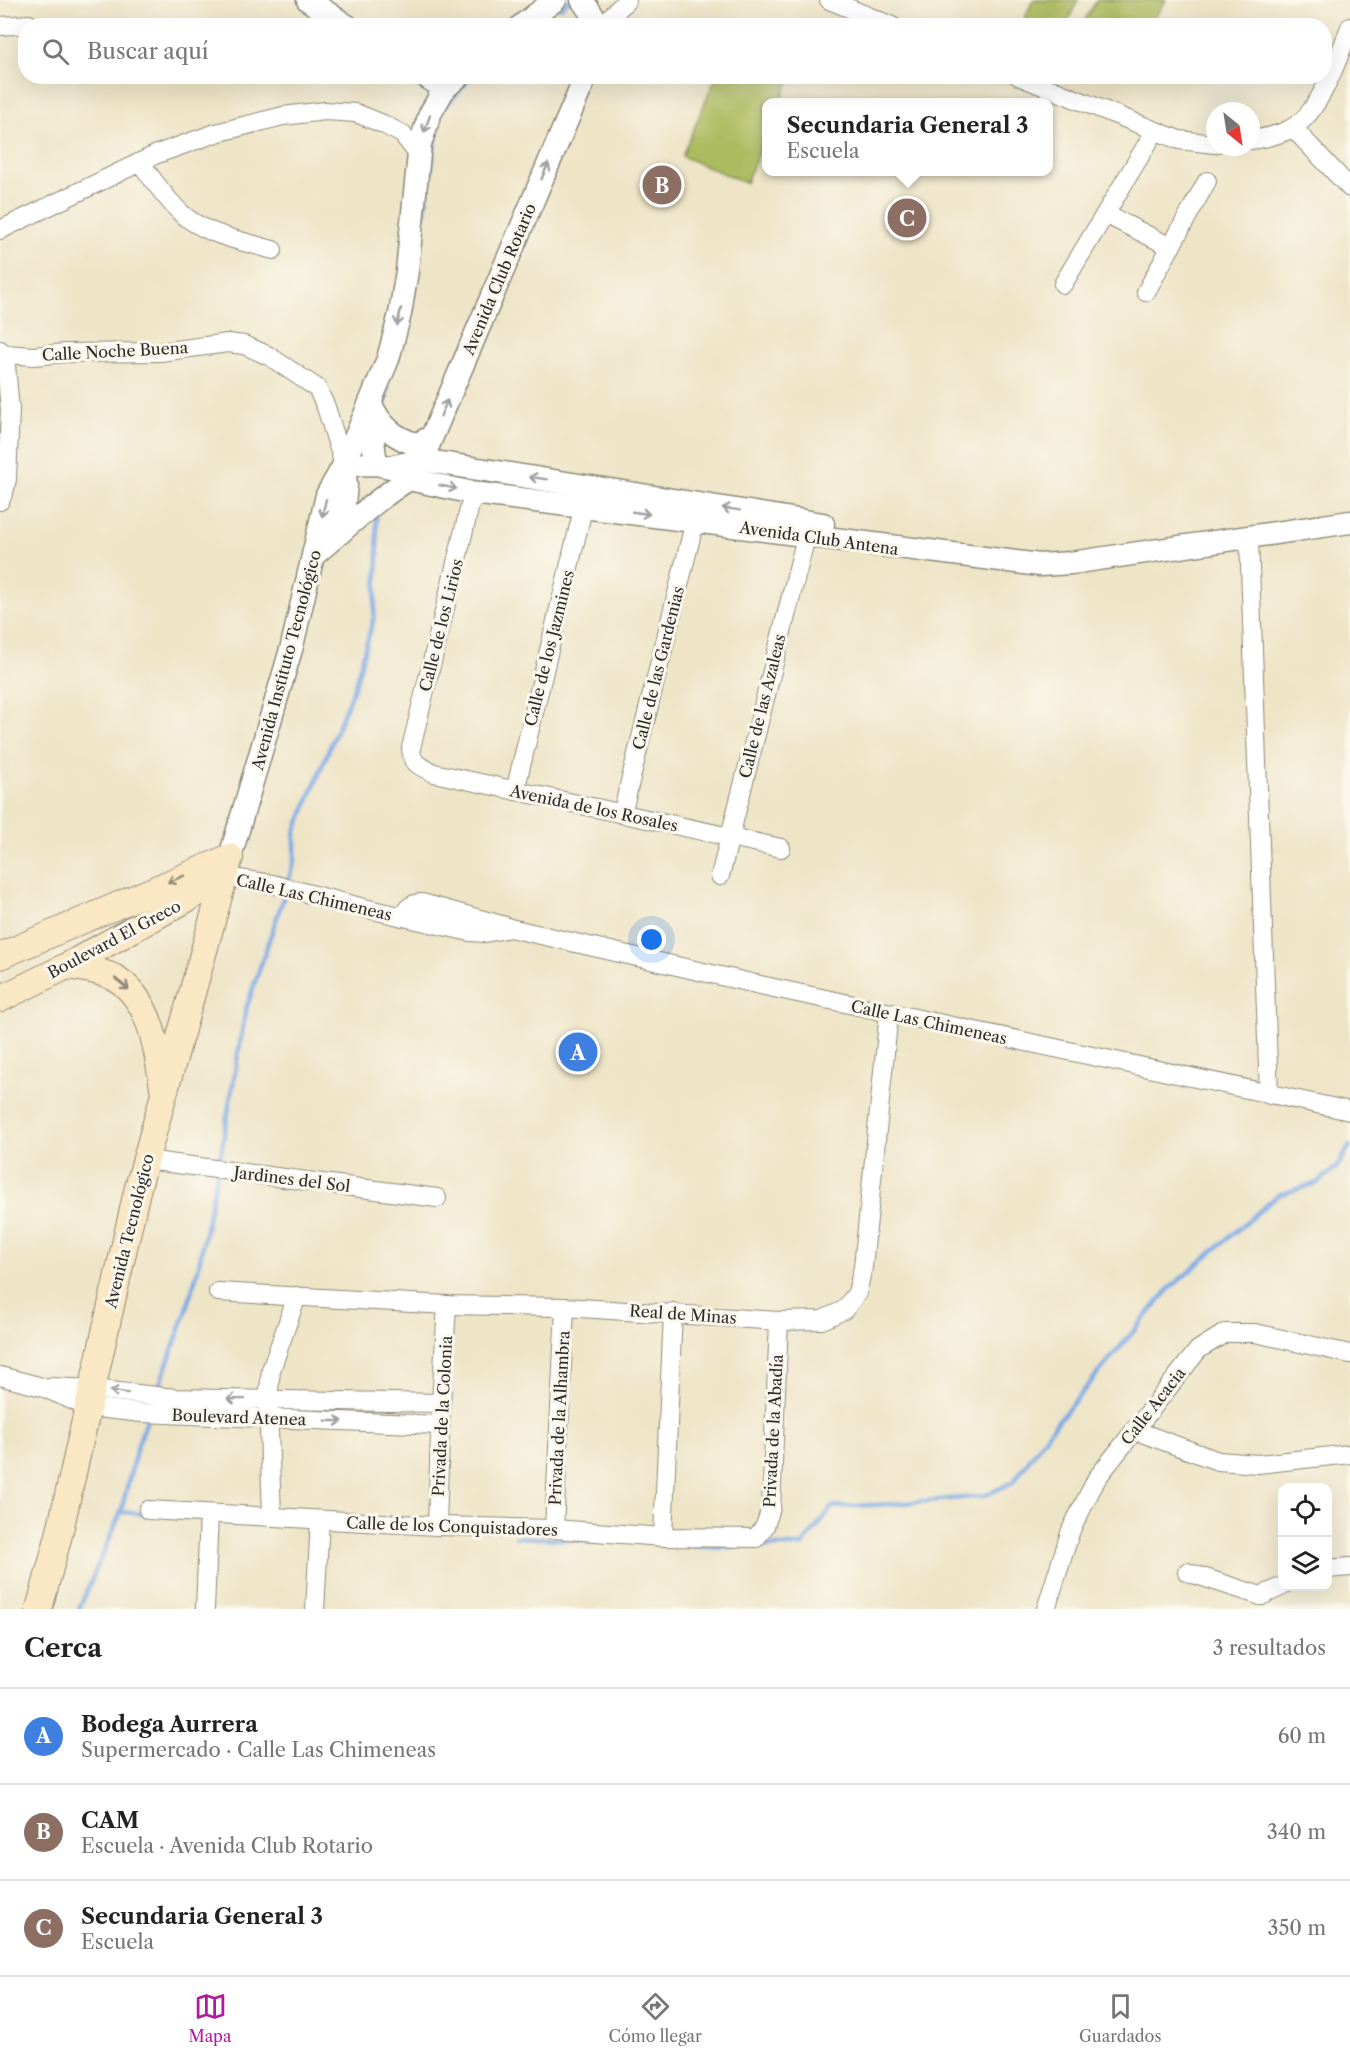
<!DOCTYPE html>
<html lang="es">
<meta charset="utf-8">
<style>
body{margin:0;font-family:"Libre Caslon Text",serif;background:#f6f6f6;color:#222}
.controls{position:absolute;right:18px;bottom:18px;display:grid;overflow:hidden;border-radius:12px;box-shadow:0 6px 24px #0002}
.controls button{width:54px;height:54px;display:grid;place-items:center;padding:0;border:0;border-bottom:2px solid #e0e0e0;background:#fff;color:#222;font:30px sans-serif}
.compass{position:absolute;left:1206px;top:102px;width:54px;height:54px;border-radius:50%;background:#fff;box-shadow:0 6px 24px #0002;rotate:150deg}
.you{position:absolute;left:652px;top:940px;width:21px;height:21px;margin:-15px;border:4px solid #fff;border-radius:50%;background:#1a73e8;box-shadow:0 0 0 9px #1a73e833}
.badge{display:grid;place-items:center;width:39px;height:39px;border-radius:50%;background:#b5179e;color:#fff;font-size:20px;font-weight:700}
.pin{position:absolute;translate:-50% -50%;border:3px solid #fff;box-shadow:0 2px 6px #0006}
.popup{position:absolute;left:762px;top:98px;width:291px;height:78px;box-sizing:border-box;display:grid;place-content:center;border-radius:12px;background:#fff;filter:drop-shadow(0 2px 4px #0005);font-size:20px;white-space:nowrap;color:#767676}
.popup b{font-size:22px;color:#222}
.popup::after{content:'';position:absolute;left:50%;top:100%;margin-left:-12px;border:12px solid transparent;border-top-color:#fff}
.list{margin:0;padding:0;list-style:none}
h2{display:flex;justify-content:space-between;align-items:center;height:78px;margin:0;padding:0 24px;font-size:26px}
h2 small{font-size:20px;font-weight:400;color:#767676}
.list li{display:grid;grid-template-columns:39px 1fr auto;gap:18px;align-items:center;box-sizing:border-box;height:96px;padding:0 24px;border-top:2px solid #e0e0e0}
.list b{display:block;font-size:22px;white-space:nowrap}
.list p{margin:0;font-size:20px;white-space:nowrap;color:#767676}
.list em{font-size:20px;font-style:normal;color:#767676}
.icon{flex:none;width:33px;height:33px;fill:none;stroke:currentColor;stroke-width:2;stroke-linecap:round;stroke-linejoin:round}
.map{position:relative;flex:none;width:1350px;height:1609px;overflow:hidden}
.search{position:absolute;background:#fff;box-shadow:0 6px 24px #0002;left:18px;right:18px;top:18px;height:66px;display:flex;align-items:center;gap:15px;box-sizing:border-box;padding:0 21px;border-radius:24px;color:#767676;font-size:22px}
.sheet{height:366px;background:#fff}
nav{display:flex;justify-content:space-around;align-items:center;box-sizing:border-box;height:84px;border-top:2px solid #e0e0e0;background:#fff;font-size:16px;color:#767676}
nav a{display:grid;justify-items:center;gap:3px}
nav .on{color:#b5179e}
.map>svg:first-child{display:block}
.green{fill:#acbb5e;stroke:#6c7344;stroke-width:1.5}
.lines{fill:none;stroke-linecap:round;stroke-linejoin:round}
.stream{stroke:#7aa9e4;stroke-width:4.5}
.minor-casing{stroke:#8c8878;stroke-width:20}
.tertiary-casing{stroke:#8c8878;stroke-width:25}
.secondary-casing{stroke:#8c8878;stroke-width:28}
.minor{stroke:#fff;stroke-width:18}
.tertiary{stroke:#fff;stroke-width:22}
.secondary{stroke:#fae7c3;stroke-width:26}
.oneway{stroke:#a0a0a0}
.oneway2{stroke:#928977}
.labels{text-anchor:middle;stroke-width:6;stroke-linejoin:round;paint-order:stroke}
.street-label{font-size:16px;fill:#2b2b2b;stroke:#fbf7ec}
</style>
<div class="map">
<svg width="1350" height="1609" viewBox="0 0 1350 1609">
<rect width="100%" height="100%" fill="#fbf7ec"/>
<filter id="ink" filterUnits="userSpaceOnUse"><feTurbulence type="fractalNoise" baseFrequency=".0167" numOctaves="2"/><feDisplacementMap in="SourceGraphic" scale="12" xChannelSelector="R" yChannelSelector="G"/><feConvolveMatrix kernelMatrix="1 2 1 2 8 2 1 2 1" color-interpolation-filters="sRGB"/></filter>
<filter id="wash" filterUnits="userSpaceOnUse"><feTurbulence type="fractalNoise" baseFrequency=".008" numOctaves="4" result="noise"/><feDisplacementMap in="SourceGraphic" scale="24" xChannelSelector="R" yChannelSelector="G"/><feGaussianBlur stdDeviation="1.35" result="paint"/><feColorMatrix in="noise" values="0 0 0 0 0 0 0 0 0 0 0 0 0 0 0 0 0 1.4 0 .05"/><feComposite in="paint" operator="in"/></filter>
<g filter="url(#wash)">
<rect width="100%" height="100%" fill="#eee4c6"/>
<g class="green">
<path d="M1033 0H1078L1066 25H1036L1024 20Z"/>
<path d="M1097 0H1166L1150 25H1082Z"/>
<path d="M784 76 790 79 780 102 766 103V135L746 183 682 156 716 77Z"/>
</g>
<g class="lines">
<g class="stream">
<path d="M560 8 570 0"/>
<path d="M446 106 472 76"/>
<path d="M424 214 439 118"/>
<path d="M384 410 388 386"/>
<path d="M287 885 295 859V833L355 685 374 617 378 560 376 513"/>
<path d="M219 1164 246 1009 285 893"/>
<path d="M157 1392 186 1312 198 1269 217 1172"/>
<path d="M121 1512 146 1514"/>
<path d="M516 1537 598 1541"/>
<path d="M693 1546 733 1547"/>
<path d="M756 1546H802L832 1507 894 1504 984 1496 1013 1482 1053 1427 1169 1289 1278 1195 1317 1183 1337 1167 1350 1146"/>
<path d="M79 1609 121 1512 137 1447 148 1417"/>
</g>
</g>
</g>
<g filter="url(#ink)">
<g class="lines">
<g class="minor-casing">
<g id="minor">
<path d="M829 0 892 26"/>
<path d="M0 26 29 24"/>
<path d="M602 26 627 0"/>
<path d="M1018 76 1179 140 1215 144"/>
<path d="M1293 128 1350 188"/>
<path d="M1251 140C1265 138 1280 135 1292 128 1320 113 1339 56 1350 27"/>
<path d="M140 162C153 180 165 198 181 213 205 235 243 241 273 250"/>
<path d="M1105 214 1171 247"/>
<path d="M0 230 157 154 216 133 283 116 325 111 356 113 383 124 402 134 418 154"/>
<path d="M1063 284 1155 131"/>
<path d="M1146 292 1207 181"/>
<path d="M0 350 5 354 34 356 66 353 160 352 228 343 244 345 269 356 317 388 326 407 344 465"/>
<path d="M473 493 411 748C412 765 420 766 434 773L781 848"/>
<path d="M0 501 5 489 7 479 10 410 5 354"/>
<path d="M1249 538 1269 1095"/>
<path d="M515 791 584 505"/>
<path d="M622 814 695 521"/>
<path d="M720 876 806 537"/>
<path d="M226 877 272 884 364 908 470 932 485 933 510 928 760 985 1350 1111"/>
<path d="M402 917C407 908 411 903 422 903L505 926"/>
<path d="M146 1160 437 1198"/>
<path d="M218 1292 447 1305 565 1307 779 1321 822 1320 844 1310 857 1293 863 1267 889 1013"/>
<path d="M0 1376 42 1387 88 1407 142 1413 440 1425"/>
<path d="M53 1387 91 1389 175 1398 441 1403"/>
<path d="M1134 1430 1218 1461 1258 1464 1350 1454"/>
<path d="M148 1510 437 1526 554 1529 663 1537 756 1538 765 1526 771 1508 779 1321"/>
<path d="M272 1517 268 1400 271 1370 297 1296"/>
<path d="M437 1526 441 1403 447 1305"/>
<path d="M554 1529 565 1307"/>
<path d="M663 1537 673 1312"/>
<path d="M1328 1569 1350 1567"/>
<path d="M1187 1572 1261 1596"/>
<path d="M1261 1596 1283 1586"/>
<path d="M205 1609 209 1514"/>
<path d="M315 1609 320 1520"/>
<path d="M1046 1609 1071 1530 1097 1478 1198 1350 1225 1333H1255L1350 1354"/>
</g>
</g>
<g class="tertiary-casing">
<g id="tertiary">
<path d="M308 0 347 26"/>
<path d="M582 0 600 26"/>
<path d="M521 26 555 0"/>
<path d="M425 76 444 89"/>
<path d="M371 404C380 425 395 439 417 444L431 437"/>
<path d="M376 464 372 432 377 419"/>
<path d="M344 465 376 464 390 467 422 460 823 524"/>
<path d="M415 471 422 460 586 76"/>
<path d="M341 532 346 485 344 467"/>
<path d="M314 555C345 529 375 500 409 479L473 493 1040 565 1071 563 1350 522"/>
<path d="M230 857 292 646 327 495 344 465 388 359 400 314 407 271 420 144 430 114 444 89 459 76"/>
</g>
</g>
<g class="secondary-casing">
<g id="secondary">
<path d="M0 956 230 857"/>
<path d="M67 966C83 968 103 971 117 979 152 1002 157 1050 163 1088"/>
<path d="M0 999 67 966 226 877"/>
<path d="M39 1609 59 1535 137 1191 230 857"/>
</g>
</g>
<use href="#minor" class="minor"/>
<use href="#tertiary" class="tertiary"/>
<use href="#secondary" class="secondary"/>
</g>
<defs><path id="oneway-shaft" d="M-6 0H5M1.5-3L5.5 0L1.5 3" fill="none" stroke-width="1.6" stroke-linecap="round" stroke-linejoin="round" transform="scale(1.5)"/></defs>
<g class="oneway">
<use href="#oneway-shaft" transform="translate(427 124) rotate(109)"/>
<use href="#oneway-shaft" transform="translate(545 171) rotate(-67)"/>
<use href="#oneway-shaft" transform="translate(399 317) rotate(103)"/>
<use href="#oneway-shaft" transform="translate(444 408) rotate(-67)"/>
<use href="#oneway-shaft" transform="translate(538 478) rotate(-171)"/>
<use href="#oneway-shaft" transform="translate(448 487) rotate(12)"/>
<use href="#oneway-shaft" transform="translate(324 508) rotate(103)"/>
<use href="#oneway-shaft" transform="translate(731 509) rotate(-171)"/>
<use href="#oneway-shaft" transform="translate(641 513) rotate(8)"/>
<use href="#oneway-shaft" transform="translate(119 1392) rotate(-173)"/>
<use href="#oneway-shaft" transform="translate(236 1399) rotate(-179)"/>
<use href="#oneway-shaft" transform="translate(334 1421) rotate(2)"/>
</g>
<g class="oneway2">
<use href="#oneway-shaft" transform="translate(176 879) rotate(158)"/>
<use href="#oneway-shaft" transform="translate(122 984) rotate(39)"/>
</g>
</g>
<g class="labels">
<g class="street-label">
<text transform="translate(499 279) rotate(-67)" y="6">Avenida Club Rotario</text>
<text transform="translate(115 351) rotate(-3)" y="6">Calle Noche Buena</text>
<text transform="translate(819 538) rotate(8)" y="6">Avenida Club Antena</text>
<text transform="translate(441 625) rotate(-76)" y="6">Calle de los Lirios</text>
<text transform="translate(549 648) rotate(-76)" y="6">Calle de los Jazmines</text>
<text transform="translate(286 660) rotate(-75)" y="6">Avenida Instituto Tecnológico</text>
<text transform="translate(658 668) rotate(-76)" y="6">Calle de las Gardenias</text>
<text transform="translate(762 706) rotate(-76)" y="6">Calle de las Azaleas</text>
<text transform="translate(594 808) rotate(12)" y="6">Avenida de los Rosales</text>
<text transform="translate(314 897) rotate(13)" y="6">Calle Las Chimeneas</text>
<text transform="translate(114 939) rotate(-28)" y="6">Boulevard El Greco</text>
<text transform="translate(929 1022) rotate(12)" y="6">Calle Las Chimeneas</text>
<text transform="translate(292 1179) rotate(7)" y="6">Jardines del Sol</text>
<text transform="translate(129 1231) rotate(-76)" y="6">Avenida Tecnológico</text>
<text transform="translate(683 1314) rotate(4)" y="6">Real de Minas</text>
<text transform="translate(1153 1406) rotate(-52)" y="6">Calle Acacia</text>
<text transform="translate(442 1416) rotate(-87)" y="6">Privada de la Colonia</text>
<text transform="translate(239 1417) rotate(2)" y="6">Boulevard Atenea</text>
<text transform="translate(559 1418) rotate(-87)" y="6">Privada de la Alhambra</text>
<text transform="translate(773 1431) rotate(-87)" y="6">Privada de la Abadía</text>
<text transform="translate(452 1526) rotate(2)" y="6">Calle de los Conquistadores</text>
</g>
</g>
</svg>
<div class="controls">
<button><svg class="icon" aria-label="locate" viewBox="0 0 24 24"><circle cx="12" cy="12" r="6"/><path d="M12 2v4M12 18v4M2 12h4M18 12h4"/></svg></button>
<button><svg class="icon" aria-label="layers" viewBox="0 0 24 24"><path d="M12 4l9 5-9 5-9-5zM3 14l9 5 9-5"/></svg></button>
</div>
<svg class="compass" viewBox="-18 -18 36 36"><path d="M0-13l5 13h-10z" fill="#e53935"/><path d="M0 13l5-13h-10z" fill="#767676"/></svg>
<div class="you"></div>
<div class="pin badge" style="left:578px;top:1052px;background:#3f7fe0">A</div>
<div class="pin badge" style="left:662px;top:185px;background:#8d6e63">B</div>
<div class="pin badge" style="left:907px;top:218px;background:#8d6e63">C</div>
<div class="popup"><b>Secundaria General 3</b>Escuela</div>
<div class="search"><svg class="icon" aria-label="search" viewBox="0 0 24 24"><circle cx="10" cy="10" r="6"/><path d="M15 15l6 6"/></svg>Buscar aquí</div>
</div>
<section class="sheet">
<h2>Cerca<small>3 resultados</small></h2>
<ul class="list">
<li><span class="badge" style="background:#3f7fe0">A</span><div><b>Bodega Aurrera</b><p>Supermercado · Calle Las Chimeneas</p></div><em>60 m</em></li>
<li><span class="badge" style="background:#8d6e63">B</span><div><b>CAM</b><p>Escuela · Avenida Club Rotario</p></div><em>340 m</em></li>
<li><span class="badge" style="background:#8d6e63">C</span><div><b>Secundaria General 3</b><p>Escuela</p></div><em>350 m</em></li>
</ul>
</section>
<nav>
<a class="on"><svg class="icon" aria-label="map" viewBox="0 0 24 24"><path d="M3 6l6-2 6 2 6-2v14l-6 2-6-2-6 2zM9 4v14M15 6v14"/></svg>Mapa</a>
<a><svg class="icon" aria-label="directions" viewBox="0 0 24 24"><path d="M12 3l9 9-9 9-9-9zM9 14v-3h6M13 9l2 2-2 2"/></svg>Cómo llegar</a>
<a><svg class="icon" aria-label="saved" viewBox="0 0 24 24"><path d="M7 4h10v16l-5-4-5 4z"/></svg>Guardados</a>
</nav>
